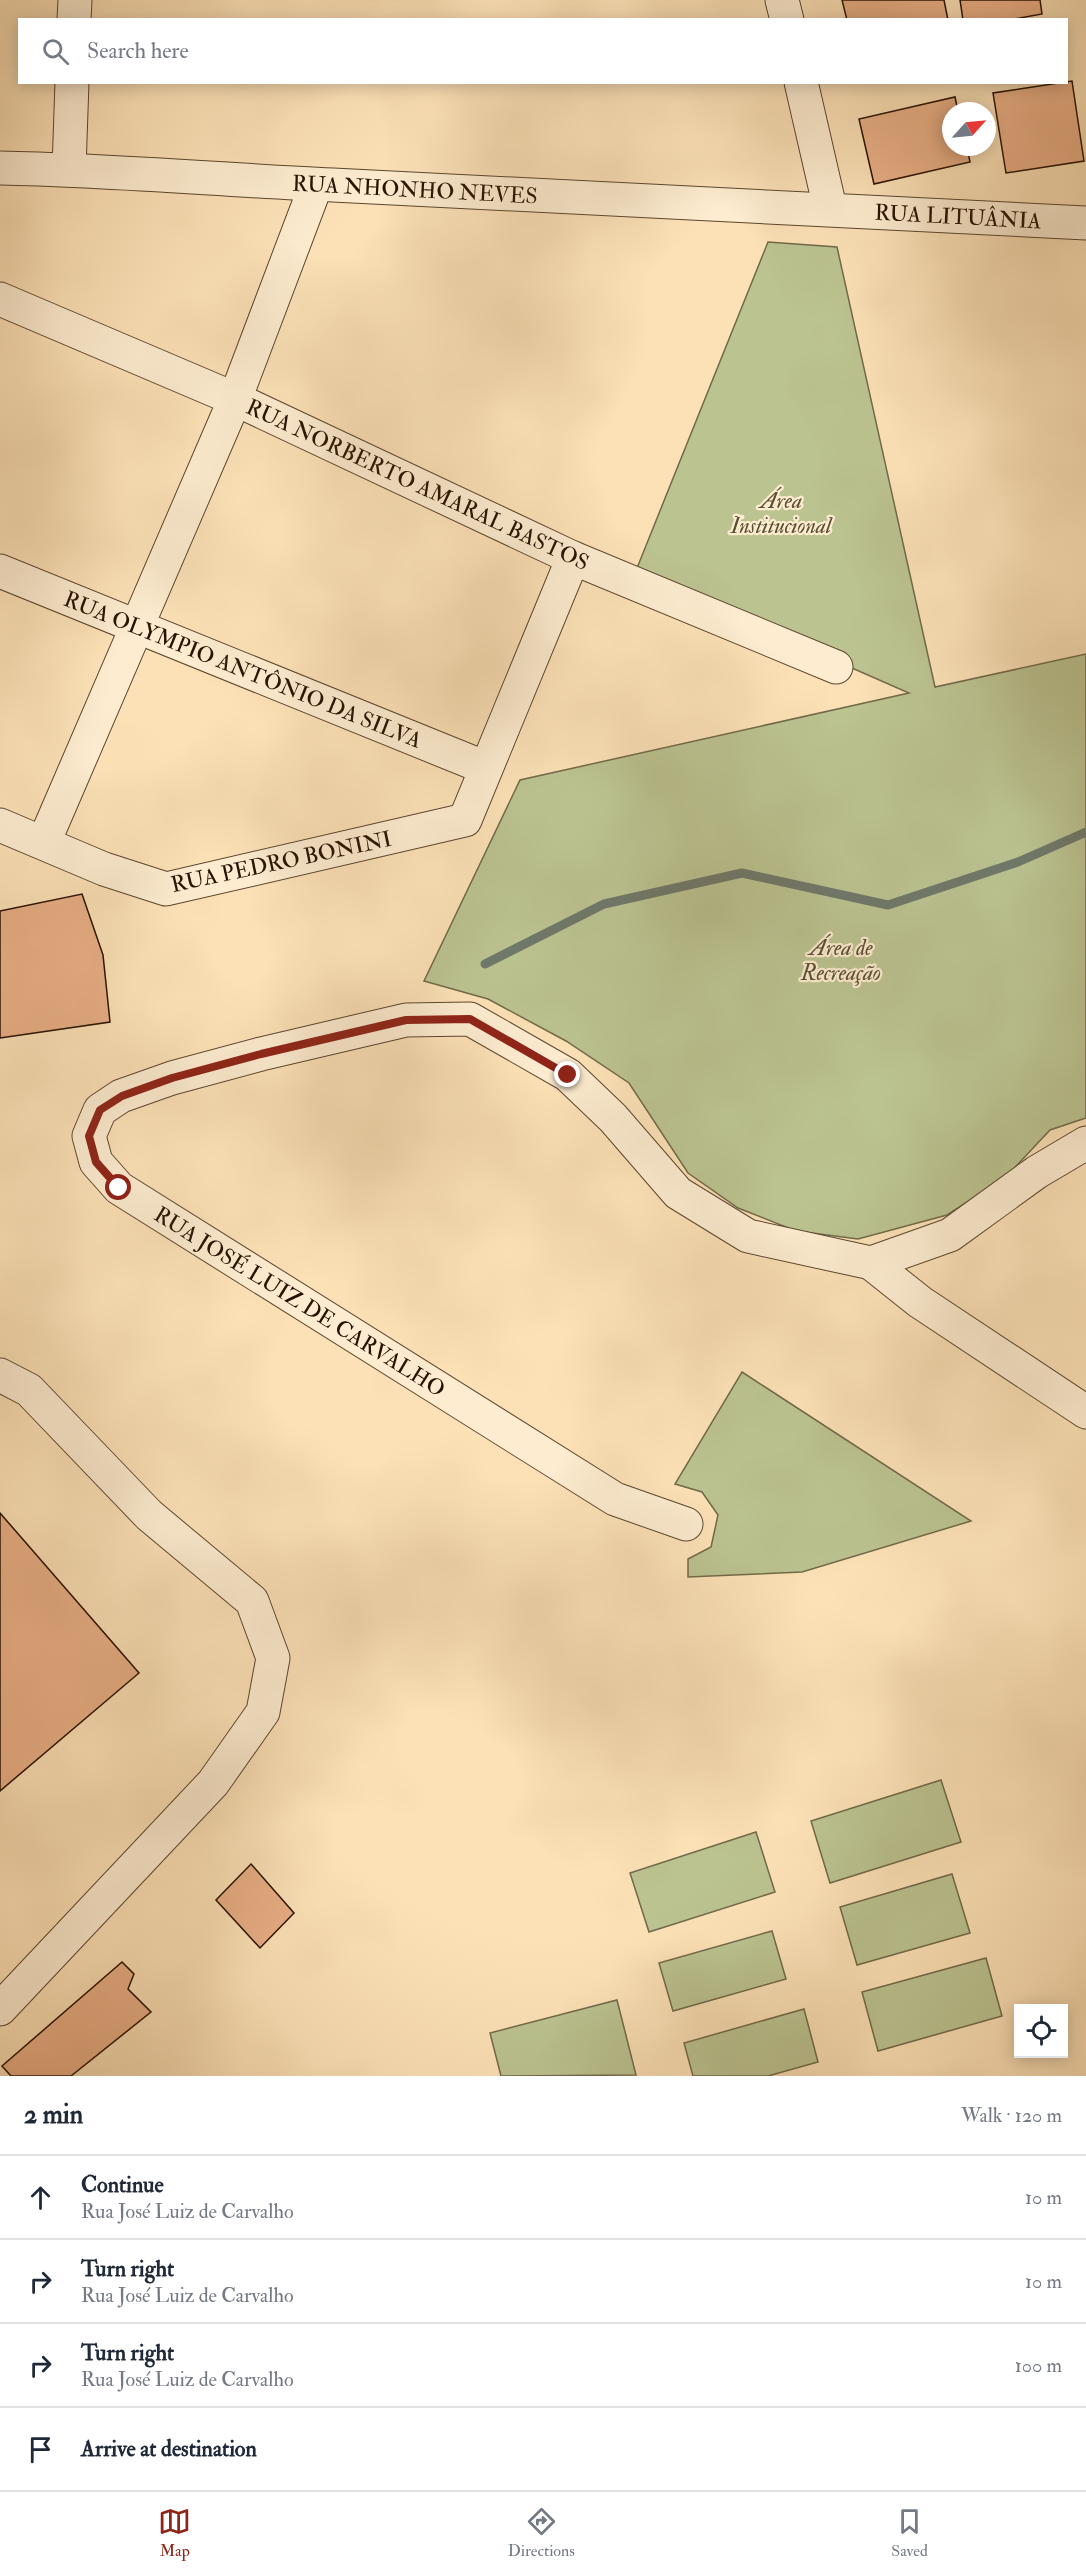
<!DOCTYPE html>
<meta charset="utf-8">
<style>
body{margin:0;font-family:"IM FELL Double Pica",serif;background:#f6f6f7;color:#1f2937}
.controls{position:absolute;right:18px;bottom:18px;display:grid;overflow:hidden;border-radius:0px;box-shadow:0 3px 15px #0003}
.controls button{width:54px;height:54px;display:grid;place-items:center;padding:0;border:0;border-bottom:2px solid #e0e1e3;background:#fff;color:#1f2937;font:30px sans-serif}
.compass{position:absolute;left:942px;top:102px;width:54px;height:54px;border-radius:50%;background:#fff;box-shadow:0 3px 15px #0003;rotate:63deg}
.stop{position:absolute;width:18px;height:18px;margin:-14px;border:4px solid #8f2418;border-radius:50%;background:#fff}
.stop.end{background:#8f2418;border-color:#fff;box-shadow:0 2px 6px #0008}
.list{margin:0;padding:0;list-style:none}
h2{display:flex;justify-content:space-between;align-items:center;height:78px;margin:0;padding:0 24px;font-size:26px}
h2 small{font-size:20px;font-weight:400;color:#747a83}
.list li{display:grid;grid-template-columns:39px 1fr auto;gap:18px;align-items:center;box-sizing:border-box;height:84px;padding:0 24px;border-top:2px solid #e0e1e3}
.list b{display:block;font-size:22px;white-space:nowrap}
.list p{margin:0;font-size:20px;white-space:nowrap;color:#747a83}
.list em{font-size:20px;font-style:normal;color:#747a83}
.icon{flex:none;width:33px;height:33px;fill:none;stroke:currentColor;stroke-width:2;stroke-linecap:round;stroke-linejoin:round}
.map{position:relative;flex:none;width:1086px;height:2076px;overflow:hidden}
.search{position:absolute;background:#fff;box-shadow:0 3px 15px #0003;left:18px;right:18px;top:18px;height:66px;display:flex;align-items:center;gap:15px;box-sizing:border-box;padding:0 21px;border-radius:0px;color:#747a83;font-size:22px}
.sheet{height:414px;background:#fff}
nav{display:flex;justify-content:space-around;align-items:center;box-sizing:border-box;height:84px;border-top:2px solid #e0e1e3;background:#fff;font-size:16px;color:#747a83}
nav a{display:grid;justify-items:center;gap:3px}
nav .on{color:#8f2418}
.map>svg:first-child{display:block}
.green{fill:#bbc391;stroke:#716a49;stroke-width:1.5}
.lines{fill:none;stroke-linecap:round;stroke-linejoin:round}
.stream{stroke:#6f796a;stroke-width:9}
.building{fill:#e9af86;stroke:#271201;stroke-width:1.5}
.minor-casing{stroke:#5c462e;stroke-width:35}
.minor{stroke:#fdecd0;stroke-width:33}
.route{stroke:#8f2418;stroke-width:8}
.labels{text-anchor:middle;stroke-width:4.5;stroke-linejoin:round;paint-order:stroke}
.street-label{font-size:22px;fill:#271201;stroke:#fdecd0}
.park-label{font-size:22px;font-style:italic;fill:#5b5033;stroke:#fdecd0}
</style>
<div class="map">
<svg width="1086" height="2076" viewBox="0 0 1086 2076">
<rect width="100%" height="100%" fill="#fce1b7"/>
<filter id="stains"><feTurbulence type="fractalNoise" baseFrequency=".00333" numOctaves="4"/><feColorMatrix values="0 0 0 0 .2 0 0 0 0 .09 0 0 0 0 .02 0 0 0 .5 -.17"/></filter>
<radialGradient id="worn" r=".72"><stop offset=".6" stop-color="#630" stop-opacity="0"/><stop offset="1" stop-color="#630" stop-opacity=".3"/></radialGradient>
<g class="green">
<path d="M768 242 837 247 935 687 1086 654V1118L1050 1130 1005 1178 947 1215 858 1239 796 1231 738 1208 688 1173 629 1083 566 1041 488 999 424 981 520 780 909 693 635 573Z"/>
<path d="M742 1372 971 1521 802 1572 688 1577V1559L711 1547 718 1515 702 1492 675 1484Z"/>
<path d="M941 1780 961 1842 830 1883 811 1821Z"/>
<path d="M756 1832 775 1892 649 1932 630 1873Z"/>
<path d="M952 1874 970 1933 857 1965 840 1907Z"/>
<path d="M772 1931 786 1979 673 2011 659 1963Z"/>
<path d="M986 1958 1002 2016 878 2051 862 1992Z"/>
<path d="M617 2000 636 2075 501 2076 490 2033Z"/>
<path d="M804 2009 818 2062 768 2076H693L684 2043Z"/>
</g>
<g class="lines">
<path class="stream" d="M485 964 604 904 742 873 888 905 1018 862 1086 832"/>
</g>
<g class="building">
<path d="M842 0H944L948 20H847Z"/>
<path d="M960 0H1040L1042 14 1009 20H963Z"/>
<path d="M1072 81 1084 161 1006 173 993 93Z"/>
<path d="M955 97 958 111H951V147H967L970 162 874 184 859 119Z"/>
<path d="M82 894 103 955 110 1022 0 1038V911Z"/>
<path d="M0 1513 139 1673 0 1791Z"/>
<path d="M251 1864 294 1913 260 1948 216 1900Z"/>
<path d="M122 1962 134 1974 128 1989 151 2012 71 2076H11L2 2066Z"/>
</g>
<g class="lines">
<g class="minor-casing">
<g id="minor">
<path d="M782 0 787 20"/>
<path d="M74 20 75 0"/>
<path d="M801 82 830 208"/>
<path d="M0 168C111 170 222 180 333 185 584 197 835 209 1086 223"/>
<path d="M69 169 72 82"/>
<path d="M0 299 235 399 573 558 836 667"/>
<path d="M0 571 486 768"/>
<path d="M0 825 104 869 166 889 465 820 573 558"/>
<path d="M44 842 235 399 316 185"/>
<path d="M871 1263 920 1302 1086 1412"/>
<path d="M0 1375 29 1390 149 1515 252 1601 273 1658 263 1712 213 1783 0 2009"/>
<path d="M686 1524 615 1499 119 1188 96 1162 89 1136 100 1110 121 1096 172 1078 261 1054 406 1020 470 1019 568 1075 613 1118 678 1193 748 1236 871 1263 950 1235 1037 1172 1086 1143"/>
</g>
</g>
<use href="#minor" class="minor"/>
</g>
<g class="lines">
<path class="route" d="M119 1188 96 1162 89 1136 100 1110 122 1096 172 1078 261 1054 406 1020 470 1019 568 1075"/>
</g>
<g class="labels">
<g class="street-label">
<text transform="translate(415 189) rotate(3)" y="8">RUA NHONHO NEVES</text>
<text transform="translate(958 216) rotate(3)" y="8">RUA LITUÂNIA</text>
<text transform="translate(418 484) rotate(25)" y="8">RUA NORBERTO AMARAL BASTOS</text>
<text transform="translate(243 669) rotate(22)" y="8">RUA OLYMPIO ANTÔNIO DA SILVA</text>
<text transform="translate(281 861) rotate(-12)" y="8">RUA PEDRO BONINI</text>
<text transform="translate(300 1301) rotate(32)" y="8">RUA JOSÉ LUIZ DE CARVALHO</text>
</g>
<g class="park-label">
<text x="781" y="508">Área<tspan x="781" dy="25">Institucional</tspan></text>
<text x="841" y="955">Área de<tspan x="841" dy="25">Recreação</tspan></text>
</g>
</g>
<rect width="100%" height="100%" filter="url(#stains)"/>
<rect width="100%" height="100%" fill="url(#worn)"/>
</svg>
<div class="controls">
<button><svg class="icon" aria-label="locate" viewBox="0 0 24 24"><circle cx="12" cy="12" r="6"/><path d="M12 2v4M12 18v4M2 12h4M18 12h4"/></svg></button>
</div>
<svg class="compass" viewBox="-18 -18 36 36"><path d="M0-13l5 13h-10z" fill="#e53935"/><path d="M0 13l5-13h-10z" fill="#747a83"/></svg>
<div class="stop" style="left:119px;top:1188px"></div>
<div class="stop end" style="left:568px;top:1075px"></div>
<div class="search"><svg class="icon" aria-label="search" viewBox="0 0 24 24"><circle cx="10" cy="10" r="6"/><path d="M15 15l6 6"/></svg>Search here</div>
</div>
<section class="sheet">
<h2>2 min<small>Walk · 120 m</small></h2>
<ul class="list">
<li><svg class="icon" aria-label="ahead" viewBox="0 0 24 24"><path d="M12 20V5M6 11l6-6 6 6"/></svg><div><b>Continue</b><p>Rua José Luiz de Carvalho</p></div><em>10 m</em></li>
<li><svg class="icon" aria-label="right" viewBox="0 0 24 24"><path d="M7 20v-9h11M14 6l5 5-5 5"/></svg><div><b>Turn right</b><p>Rua José Luiz de Carvalho</p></div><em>10 m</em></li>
<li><svg class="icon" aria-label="right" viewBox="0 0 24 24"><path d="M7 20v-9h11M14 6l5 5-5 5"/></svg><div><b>Turn right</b><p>Rua José Luiz de Carvalho</p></div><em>100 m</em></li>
<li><svg class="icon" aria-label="arrive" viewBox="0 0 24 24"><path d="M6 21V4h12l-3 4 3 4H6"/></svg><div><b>Arrive at destination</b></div></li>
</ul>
</section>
<nav>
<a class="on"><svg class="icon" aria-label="map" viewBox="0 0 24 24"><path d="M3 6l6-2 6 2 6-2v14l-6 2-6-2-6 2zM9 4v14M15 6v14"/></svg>Map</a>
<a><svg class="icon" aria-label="directions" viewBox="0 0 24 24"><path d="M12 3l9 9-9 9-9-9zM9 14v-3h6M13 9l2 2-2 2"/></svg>Directions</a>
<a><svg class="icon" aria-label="saved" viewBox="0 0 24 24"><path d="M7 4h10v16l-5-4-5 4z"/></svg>Saved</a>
</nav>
